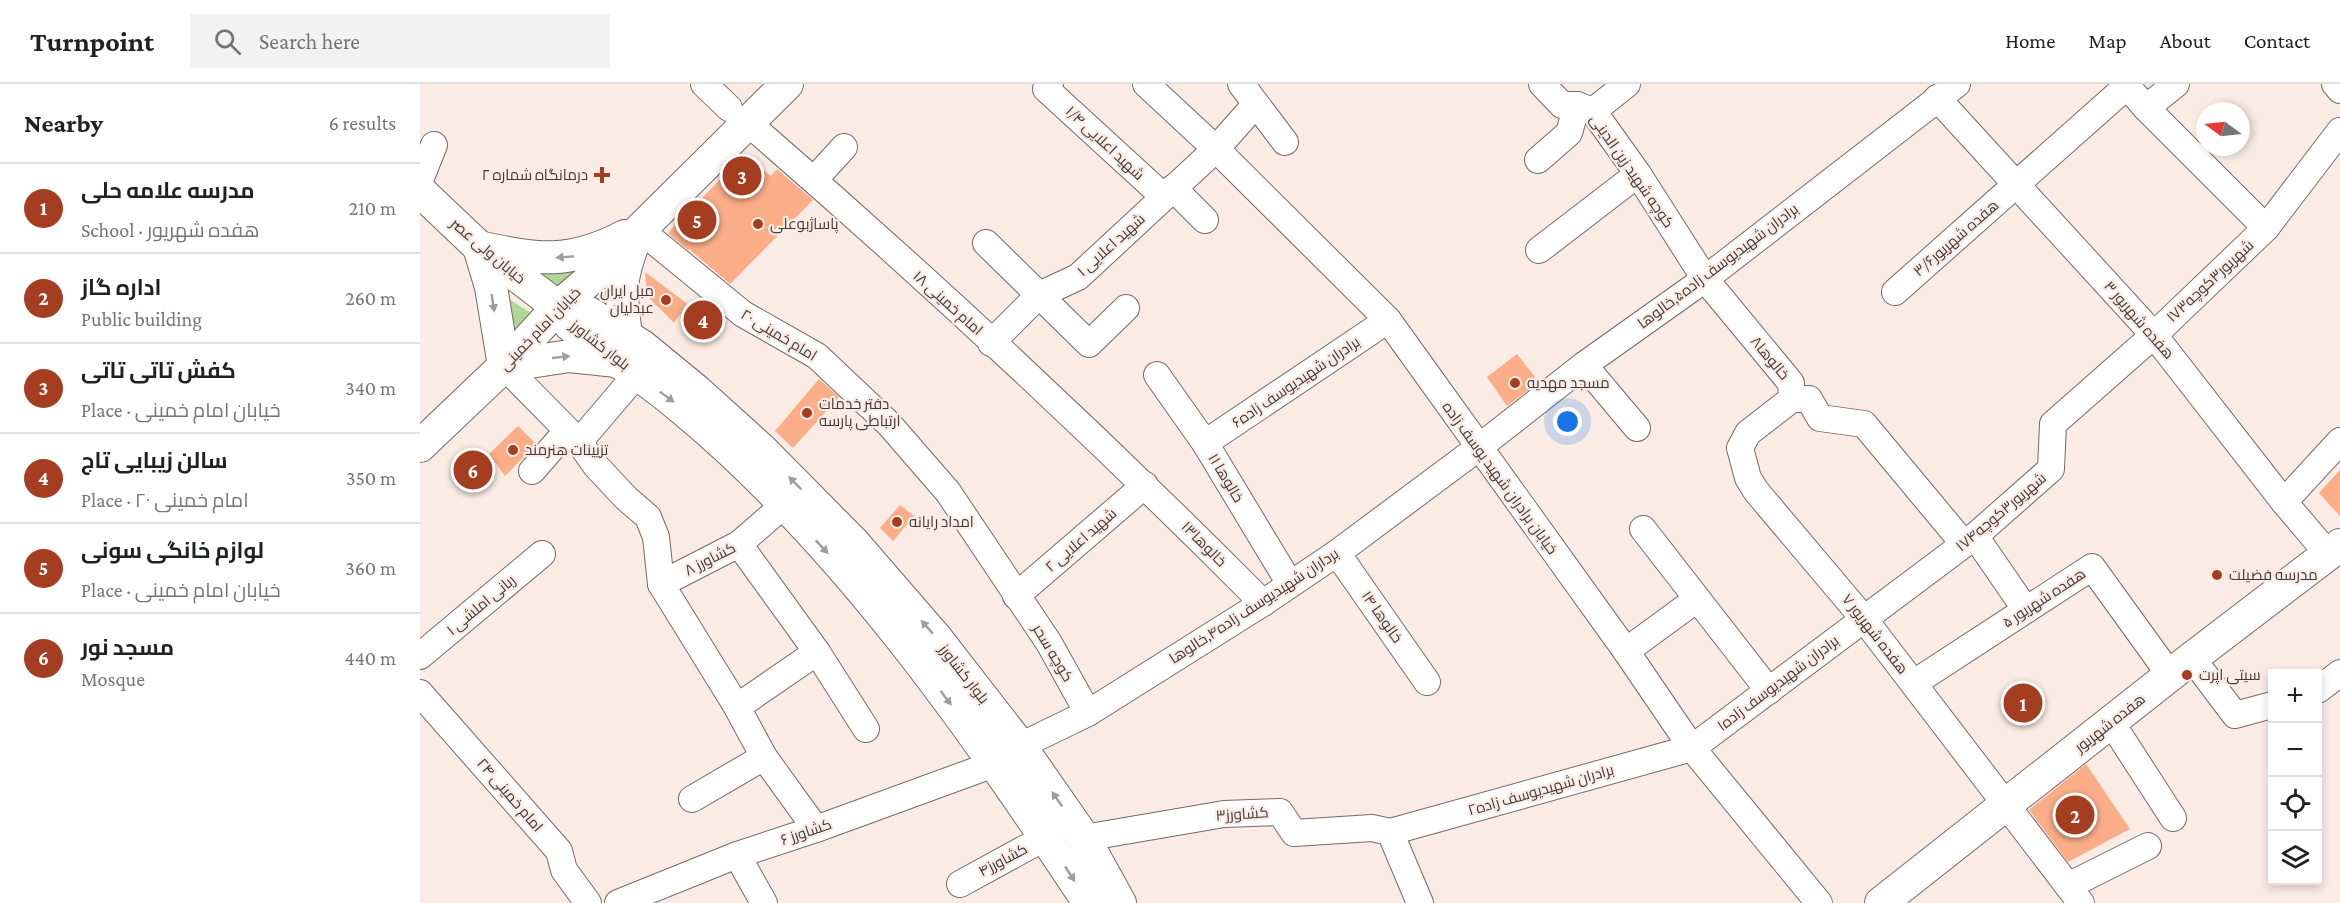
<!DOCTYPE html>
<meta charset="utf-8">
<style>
body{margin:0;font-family:"Crimson Pro",Cairo,serif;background:#f2f2f2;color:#202124}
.controls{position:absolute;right:18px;bottom:18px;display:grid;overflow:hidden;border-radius:0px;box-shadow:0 3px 9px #0003}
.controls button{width:54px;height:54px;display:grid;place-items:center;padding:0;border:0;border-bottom:2px solid #e0e0e0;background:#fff;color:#202124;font:30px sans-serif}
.compass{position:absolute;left:1776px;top:18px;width:54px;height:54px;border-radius:50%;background:#fff;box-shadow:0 3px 9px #0003;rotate:285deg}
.you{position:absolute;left:1148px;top:338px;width:21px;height:21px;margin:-15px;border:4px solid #fff;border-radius:50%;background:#1a73e8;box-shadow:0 0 0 9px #1a73e833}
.badge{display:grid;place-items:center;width:39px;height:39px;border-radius:50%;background:#a53d21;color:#fff;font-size:20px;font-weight:700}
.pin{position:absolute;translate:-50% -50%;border:3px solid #fff;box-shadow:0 2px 6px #0006}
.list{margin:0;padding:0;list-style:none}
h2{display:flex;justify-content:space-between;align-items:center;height:78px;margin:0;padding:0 24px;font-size:26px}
h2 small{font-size:20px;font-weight:400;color:#757577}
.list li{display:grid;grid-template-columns:39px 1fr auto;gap:18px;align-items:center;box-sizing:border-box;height:90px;padding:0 24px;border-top:2px solid #e0e0e0}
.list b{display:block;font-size:22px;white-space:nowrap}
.list p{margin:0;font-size:20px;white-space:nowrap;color:#757577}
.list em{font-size:20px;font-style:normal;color:#757577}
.icon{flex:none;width:33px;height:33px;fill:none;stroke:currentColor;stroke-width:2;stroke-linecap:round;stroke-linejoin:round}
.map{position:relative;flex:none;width:1920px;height:819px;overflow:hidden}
header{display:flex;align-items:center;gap:36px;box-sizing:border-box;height:84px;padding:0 30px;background:#fff;border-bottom:2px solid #e0e0e0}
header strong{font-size:28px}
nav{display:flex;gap:33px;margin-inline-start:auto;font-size:21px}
.search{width:420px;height:54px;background:#f2f2f2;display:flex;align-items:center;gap:15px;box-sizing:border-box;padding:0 21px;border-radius:0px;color:#757577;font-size:22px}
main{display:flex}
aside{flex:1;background:#fff}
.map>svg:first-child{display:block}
.green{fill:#afd894}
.building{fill:#fbad88}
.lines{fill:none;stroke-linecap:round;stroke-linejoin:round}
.minor-casing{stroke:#766a64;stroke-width:28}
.major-casing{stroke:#766a64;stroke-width:34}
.minor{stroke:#fff;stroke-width:26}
.major{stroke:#fff;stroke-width:32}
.oneway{fill:#a09c9c}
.poi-dot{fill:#a53d21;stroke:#faebe5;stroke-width:2}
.labels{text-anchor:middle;stroke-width:4.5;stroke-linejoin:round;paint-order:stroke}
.street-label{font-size:15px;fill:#403a38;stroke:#faebe5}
.poi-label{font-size:15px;fill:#403a38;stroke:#faebe5;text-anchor:start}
</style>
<header>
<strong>Turnpoint</strong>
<div class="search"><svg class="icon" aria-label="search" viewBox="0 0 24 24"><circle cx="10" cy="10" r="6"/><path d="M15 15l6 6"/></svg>Search here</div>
<nav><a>Home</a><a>Map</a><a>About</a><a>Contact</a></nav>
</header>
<main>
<aside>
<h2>Nearby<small>6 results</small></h2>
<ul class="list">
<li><span class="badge">1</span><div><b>مدرسه علامه حلی</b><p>School · هفده شهریور</p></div><em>210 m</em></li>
<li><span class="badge">2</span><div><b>اداره گاز</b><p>Public building</p></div><em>260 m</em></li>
<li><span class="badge">3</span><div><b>کفش تاتی تاتی</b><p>Place · خیابان امام خمینی</p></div><em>340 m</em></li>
<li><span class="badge">4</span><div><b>سالن زیبایی تاج</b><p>Place · امام خمینی ۲۰</p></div><em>350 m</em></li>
<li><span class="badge">5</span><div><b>لوازم خانگی سونی</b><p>Place · خیابان امام خمینی</p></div><em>360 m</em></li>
<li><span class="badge">6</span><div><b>مسجد نور</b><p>Mosque</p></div><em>440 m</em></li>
</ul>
</aside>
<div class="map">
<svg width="1920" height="819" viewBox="0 0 1920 819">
<rect width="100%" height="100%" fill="#faebe5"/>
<g class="green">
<path d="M99 180 162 181 142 204Z"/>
<path d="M85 213 114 231 89 252Z"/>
</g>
<g class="building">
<path d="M325 70 351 92 357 85 393 116 310 200 269 165 268 166 248 149Z"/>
<path d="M225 188 274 225 278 219 301 237 287 254 260 230 254 239 227 212Z"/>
<path d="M1097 270 1119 298 1087 322 1067 293Z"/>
<path d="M399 295 419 313 373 364 355 347Z"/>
<path d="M98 342 116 360 85 392 69 370Z"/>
<path d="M1920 386V432L1899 409Z"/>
<path d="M480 421 494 432 473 457 460 444Z"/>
<path d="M1666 680 1710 745 1648 778 1609 726Z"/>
</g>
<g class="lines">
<g class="minor-casing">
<g id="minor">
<path d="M284 0 309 24"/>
<path d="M630 0 626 5 744 113"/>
<path d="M726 0 796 65 968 236 1206 567 1272 664 1399 819"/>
<path d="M821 0 865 58"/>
<path d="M1122 0 1142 21H1157L1173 27 1218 90 1285 195 1371 299 1372 315 1328 349 1320 364 1328 394 1336 407 1444 535 1661 819"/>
<path d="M1915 0 1920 6"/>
<path d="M1517 14 1734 251 1864 418 1908 470"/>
<path d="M1726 24 1756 0"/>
<path d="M1173 27 1207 0"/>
<path d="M328 39C505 192 677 352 843 519"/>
<path d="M1118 76 1149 49 1157 21"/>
<path d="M0 96 14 61"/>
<path d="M394 96 424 63"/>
<path d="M753 104 785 136"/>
<path d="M219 145 323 230 397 272 469 340 528 408 629 559 668 629"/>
<path d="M566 159 669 260 706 224"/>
<path d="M1119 166 1218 90"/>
<path d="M1475 208 1707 2 1726 24 1846 144"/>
<path d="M571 259 619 211 658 193 796 65 835 21"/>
<path d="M1164 281 1217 344"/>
<path d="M84 282 159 358 176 382 206 414 228 433 236 453 241 500 317 623 344 673 396 745"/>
<path d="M737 291 785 359 870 500"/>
<path d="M1372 315H1389L1400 334 1444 340 1544 460"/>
<path d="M159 358 217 290"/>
<path d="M785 359 968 236"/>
<path d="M112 387 147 347"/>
<path d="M1864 418 1920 357"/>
<path d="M1223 445 1349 607"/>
<path d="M1555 452 1606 526"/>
<path d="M319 460 397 568 446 645"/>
<path d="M917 469 1007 598"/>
<path d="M241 500 319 460 364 421"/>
<path d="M596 512 725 401"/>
<path d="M1206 567 1277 515"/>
<path d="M0 572 122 470"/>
<path d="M1772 574 1815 631 1852 621"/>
<path d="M1494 599 1672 483 1750 591"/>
<path d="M1898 606 1920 589"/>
<path d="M0 609 139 767 144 786 168 819"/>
<path d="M317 623 397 568"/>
<path d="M1691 638 1753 734"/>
<path d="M600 662 668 629 843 519 917 469 1058 364 1164 281 1285 195 1537 0"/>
<path d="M272 715 344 673"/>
<path d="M970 748 1000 819"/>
<path d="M664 754 804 730 860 728 874 749 952 744 970 748 1272 664 1555 452 1631 385 1633 340 1734 251 1846 144 1920 47"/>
<path d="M317 771 344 819"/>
<path d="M540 800 626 753"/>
<path d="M1648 802 1728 762"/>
<path d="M198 819 317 771 396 745 574 680"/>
</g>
</g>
<g class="major-casing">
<g id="major">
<path d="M0 107 59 163 138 223 150 241C166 252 181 266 197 277 219 291 240 306 259 322 421 455 555 646 669 819"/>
<path d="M139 223 169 229 222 262 278 308 342 366 433 458 517 555 600 662 664 754 700 819"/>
<path d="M206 251C200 208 199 194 216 153"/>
<path d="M197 277 149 272 84 282 71 203 59 163C118 176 149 181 205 152"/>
<path d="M0 362 84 282 138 223 167 198 367 0"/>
<path d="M1461 819 1772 574 1920 461"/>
</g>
</g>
<use href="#minor" class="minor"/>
<use href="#major" class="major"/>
</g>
<defs><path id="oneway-solid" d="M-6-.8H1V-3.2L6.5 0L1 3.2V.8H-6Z" transform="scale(1.5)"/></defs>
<g class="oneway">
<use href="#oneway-solid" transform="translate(145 173) rotate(176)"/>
<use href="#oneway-solid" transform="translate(73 219) rotate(81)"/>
<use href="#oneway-solid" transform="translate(141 273) rotate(-6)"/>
<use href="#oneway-solid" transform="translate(247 313) rotate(37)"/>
<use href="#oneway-solid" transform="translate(375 399) rotate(-135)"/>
<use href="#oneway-solid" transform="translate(402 463) rotate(47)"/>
<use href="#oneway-solid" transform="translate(507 543) rotate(-131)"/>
<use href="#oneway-solid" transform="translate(526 614) rotate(53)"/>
<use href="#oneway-solid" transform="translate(637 715) rotate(-125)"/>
<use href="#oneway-solid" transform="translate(650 790) rotate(57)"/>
</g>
<g class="poi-dot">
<path d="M179 82h6v6h6v6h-6v6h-6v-6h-6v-6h6z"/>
<circle cx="338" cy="140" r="6"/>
<circle cx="246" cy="216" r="6"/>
<circle cx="1095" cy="299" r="6"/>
<circle cx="387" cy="329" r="6"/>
<circle cx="93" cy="366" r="6"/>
<circle cx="477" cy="438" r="6"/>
<circle cx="1797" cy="491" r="6"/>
<circle cx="1767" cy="591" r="6"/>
</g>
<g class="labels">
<g class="street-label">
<text transform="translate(685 59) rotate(43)" y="5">شهید اعلایی ۱/۴</text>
<text transform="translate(1212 87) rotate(55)" y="5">کوچه شهید زین الدینی</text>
<text transform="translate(1536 154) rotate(-41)" y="5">هفده شهریور۳/۶</text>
<text transform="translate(691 161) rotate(-42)" y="5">شهید اعلایی ۱</text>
<text transform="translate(68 167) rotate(40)" y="5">خیابان ولی عصر</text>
<text transform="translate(1298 182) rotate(-37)" y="5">برادران شهیدیوسف زاده۵,خالوها</text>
<text transform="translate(1790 197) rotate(-43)" y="5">۱۷شهریور۳کوچه۳</text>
<text transform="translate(528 219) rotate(42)" y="5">امام خمینی ۱۸</text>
<text transform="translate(1719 236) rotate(49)" y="5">هفده شهریور ۳</text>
<text transform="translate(120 245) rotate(-46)" y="5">خیابان امام خمینی</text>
<text transform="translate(359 251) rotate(31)" y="5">امام خمینی ۲۰</text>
<text transform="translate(180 261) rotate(38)" y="5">بلوار کشاورز</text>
<text transform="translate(1350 274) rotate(50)" y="5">خالوها۸</text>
<text transform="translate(876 298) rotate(-34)" y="5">برادران شهیدیوسف زاده۶</text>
<text transform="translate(806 394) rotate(59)" y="5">خالوها ۱۱</text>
<text transform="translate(1080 394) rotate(54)" y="5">خیابان برادران شهید یوسف زاده</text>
<text transform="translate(1581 428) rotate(-40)" y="5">۱۷شهریور۳کوچه۴</text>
<text transform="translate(661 456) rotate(-41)" y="5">شهید اعلایی ۲</text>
<text transform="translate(784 460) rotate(45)" y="5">خالوها۱۳</text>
<text transform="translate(290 475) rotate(-27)" y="5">کشاورز ۸</text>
<text transform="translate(1624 514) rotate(-33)" y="5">هفده شهریور ۵</text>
<text transform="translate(61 521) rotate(-40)" y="5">ربانی املشی ۱</text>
<text transform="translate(834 522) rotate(-33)" y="5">برداران شهیدیوسف زاده۴,خالوها</text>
<text transform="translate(962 533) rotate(55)" y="5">خالوها ۱۴</text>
<text transform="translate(1455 550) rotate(52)" y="5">هفده شهریور ۷</text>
<text transform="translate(633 569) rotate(59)" y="5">کوچه سحر</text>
<text transform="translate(544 590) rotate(52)" y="5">بلوار کشاورز</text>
<text transform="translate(1358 599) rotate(-37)" y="5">برادران شهیدیوسف زاده۱</text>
<text transform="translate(1690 639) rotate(-38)" y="5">هفده شهریور</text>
<text transform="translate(1121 706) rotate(-16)" y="5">برادران شهیدیوسف زاده۲</text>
<text transform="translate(90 711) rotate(49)" y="5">امام خمینی ۲۴</text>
<text transform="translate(822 730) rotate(-4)" y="5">کشاورز۳</text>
<text transform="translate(386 748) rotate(-19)" y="5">کشاورز ۶</text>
<text transform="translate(583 776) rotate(-28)" y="5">کشاورز۴</text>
</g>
<g class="poi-label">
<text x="168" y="96" text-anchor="end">درمانگاه شماره ۲</text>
<text x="350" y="145">پاساژبوعلی</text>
<text x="234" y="212" text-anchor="end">مبل ایران<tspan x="234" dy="17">عبدلیان</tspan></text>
<text x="1107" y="304">مسجد مهدیه</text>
<text x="399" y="325">دفتر خدمات<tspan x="399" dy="17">ارتباطی پارسه</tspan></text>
<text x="105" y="371">تزیینات هنرمند</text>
<text x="489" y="443">امداد رایانه</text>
<text x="1809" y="496">مدرسه فضیلت</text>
<text x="1779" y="596">سیتی اپرت</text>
</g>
</g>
</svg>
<div class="controls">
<button>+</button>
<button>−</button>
<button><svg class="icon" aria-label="locate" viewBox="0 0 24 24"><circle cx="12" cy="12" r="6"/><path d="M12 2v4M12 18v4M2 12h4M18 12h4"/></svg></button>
<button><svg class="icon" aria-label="layers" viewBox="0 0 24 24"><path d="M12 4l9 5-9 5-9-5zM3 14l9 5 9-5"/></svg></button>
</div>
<svg class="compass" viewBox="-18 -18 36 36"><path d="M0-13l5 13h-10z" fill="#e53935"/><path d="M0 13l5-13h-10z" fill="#757577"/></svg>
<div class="you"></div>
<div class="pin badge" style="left:1603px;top:619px">1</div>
<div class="pin badge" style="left:1655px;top:731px">2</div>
<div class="pin badge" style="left:322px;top:92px">3</div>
<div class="pin badge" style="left:283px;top:236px">4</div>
<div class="pin badge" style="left:277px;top:136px">5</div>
<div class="pin badge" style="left:53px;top:386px">6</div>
</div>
</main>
